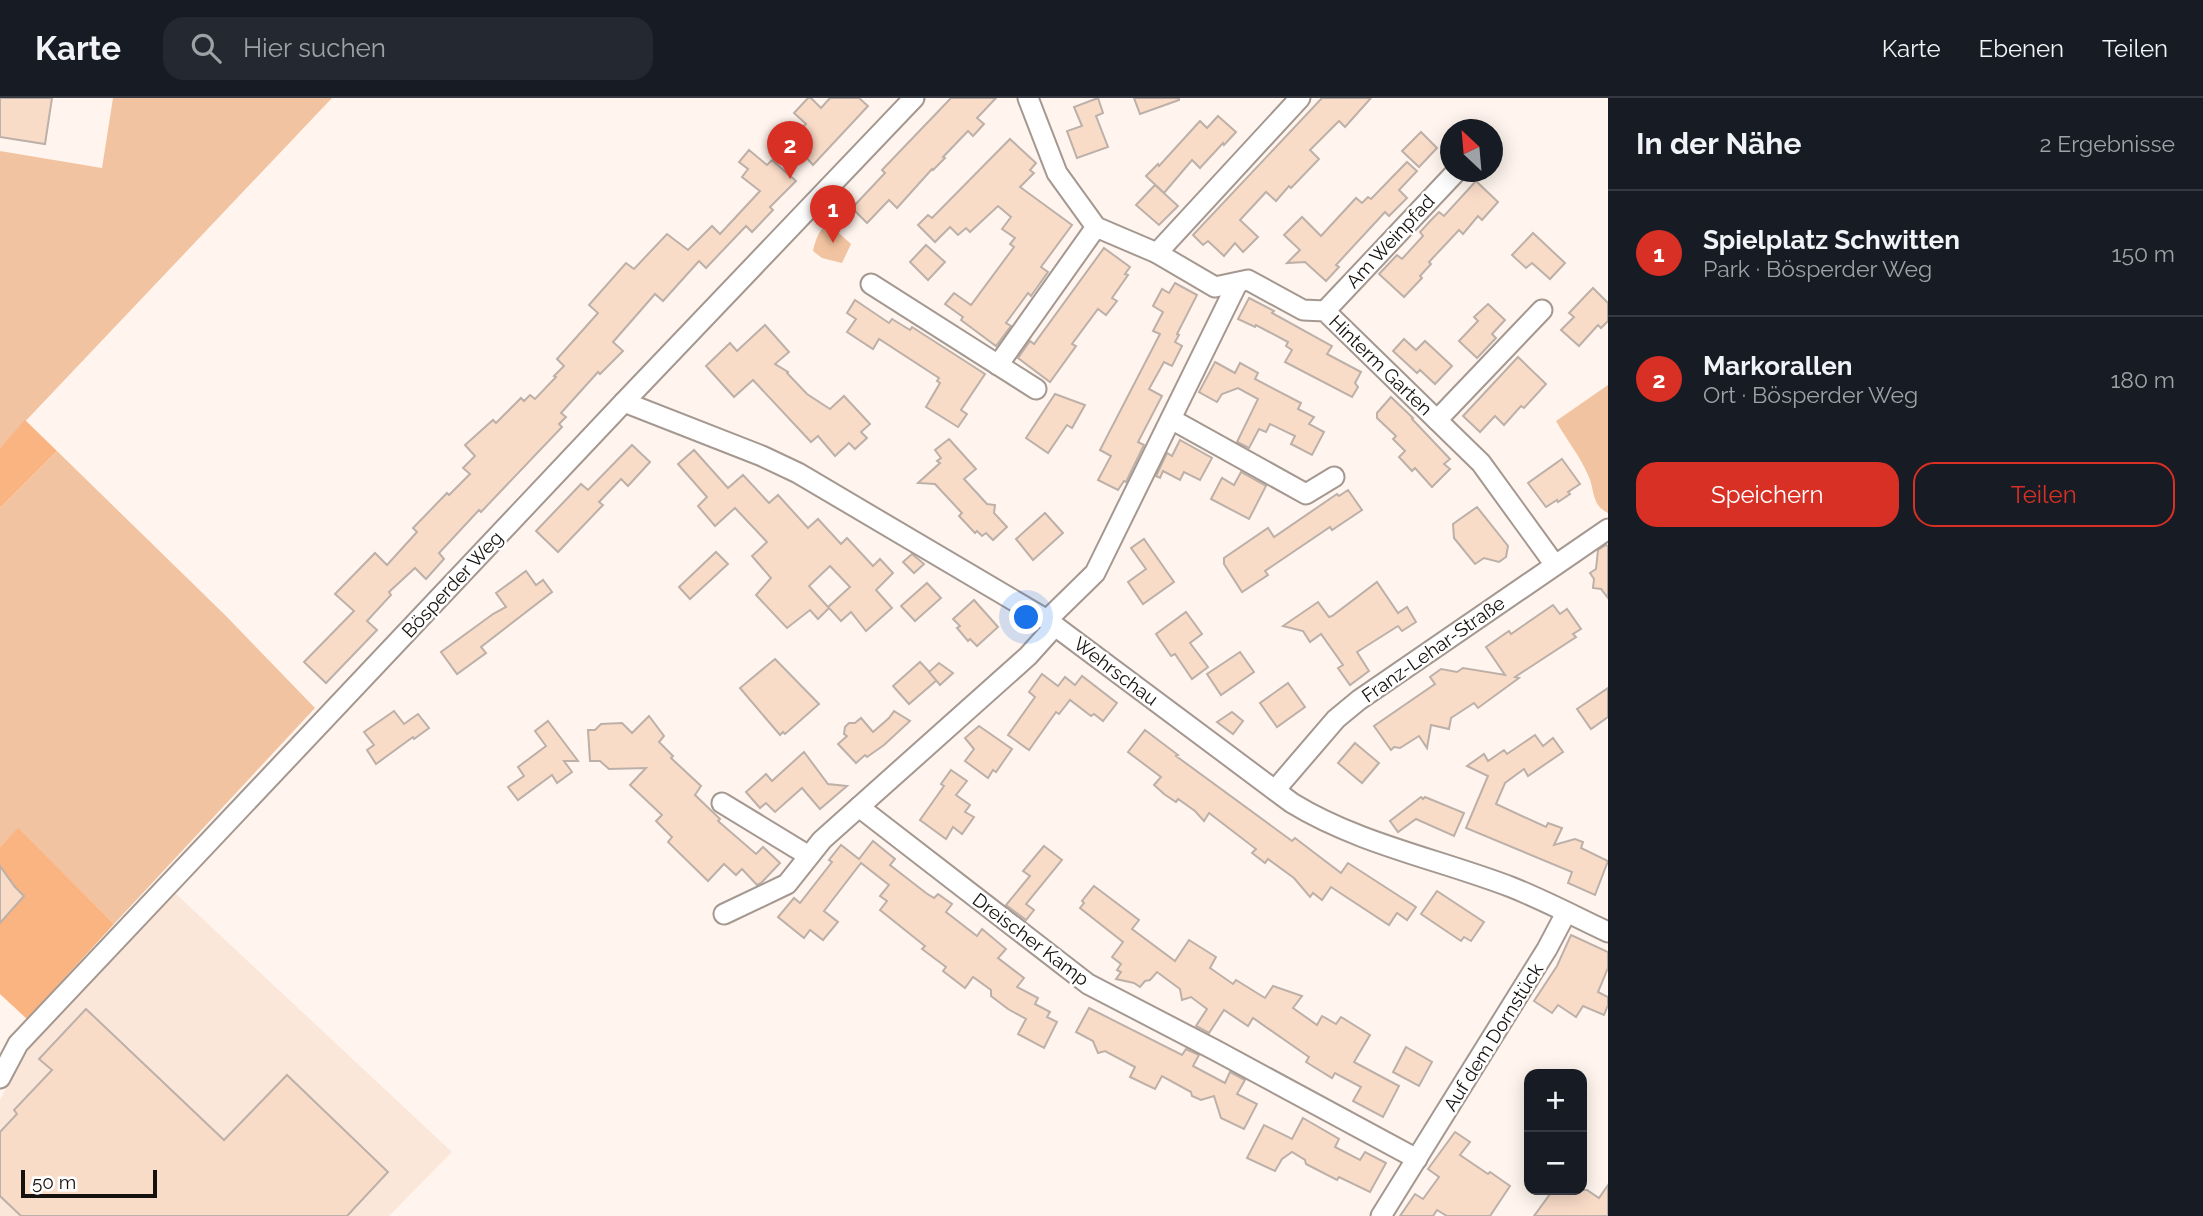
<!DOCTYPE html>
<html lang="de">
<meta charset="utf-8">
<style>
body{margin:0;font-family:Raleway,sans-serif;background:#242831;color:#f1f3f6}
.controls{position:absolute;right:21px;bottom:21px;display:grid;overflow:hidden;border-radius:14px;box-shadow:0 4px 18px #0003}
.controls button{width:63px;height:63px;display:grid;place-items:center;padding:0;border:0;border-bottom:2px solid #363941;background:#171b24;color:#f1f3f6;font:35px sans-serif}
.compass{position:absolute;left:1440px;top:21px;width:63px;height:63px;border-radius:50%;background:#171b24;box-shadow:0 4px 18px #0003;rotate:334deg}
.scale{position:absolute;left:21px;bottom:18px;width:136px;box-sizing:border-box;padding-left:7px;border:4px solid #15110e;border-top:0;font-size:19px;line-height:24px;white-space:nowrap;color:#15110e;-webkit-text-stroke:5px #fff;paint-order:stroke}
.you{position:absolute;left:1027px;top:520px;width:24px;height:24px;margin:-18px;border:5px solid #fff;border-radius:50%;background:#1a73e8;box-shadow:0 0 0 10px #1a73e833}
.badge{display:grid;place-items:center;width:46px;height:46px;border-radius:50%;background:#d93025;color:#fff;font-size:23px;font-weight:700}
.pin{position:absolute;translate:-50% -58px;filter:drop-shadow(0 2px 4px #0008)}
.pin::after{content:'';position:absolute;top:37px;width:24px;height:21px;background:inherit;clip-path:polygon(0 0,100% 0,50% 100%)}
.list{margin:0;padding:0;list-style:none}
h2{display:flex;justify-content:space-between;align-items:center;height:91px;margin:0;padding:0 28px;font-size:30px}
h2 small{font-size:23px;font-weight:400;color:#9ea1a6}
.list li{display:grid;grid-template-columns:46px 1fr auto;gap:21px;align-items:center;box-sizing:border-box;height:126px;padding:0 28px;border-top:2px solid #363941}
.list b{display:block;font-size:26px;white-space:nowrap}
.list p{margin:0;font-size:23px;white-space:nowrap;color:#9ea1a6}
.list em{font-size:23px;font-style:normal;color:#9ea1a6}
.actions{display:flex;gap:14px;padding:21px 28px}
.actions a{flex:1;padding:16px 0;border:2px solid #d93025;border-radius:21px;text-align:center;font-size:24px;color:#d93025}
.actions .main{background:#d93025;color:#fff}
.icon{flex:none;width:38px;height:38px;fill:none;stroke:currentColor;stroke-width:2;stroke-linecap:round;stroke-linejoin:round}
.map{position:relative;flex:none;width:1608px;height:1118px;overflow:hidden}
header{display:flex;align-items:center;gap:42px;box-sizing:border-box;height:98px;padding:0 35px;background:#171b24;border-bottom:2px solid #363941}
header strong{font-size:33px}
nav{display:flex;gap:38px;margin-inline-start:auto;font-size:24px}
.search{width:490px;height:63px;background:#242831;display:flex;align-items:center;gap:18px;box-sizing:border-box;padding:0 24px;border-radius:21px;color:#9ea1a6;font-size:26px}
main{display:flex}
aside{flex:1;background:#171b24}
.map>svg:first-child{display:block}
.built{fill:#fbe7da}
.green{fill:#f2c3a0}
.forest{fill:#f9b482}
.building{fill:#f9dcc8;stroke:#bcb0a8;stroke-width:2;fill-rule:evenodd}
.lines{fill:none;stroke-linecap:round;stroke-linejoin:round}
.street-casing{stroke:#a49890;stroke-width:23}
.street{stroke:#fff;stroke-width:19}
.labels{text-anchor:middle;stroke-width:5;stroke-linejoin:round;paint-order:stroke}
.street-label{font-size:19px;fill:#15110e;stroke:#fff}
</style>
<header>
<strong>Karte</strong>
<div class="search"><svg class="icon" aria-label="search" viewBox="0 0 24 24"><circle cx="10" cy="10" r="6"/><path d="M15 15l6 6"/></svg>Hier suchen</div>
<nav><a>Karte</a><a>Ebenen</a><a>Teilen</a></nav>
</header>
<main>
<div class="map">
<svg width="1608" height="1118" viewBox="0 0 1608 1118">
<rect width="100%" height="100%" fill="#fff5ee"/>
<path class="built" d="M173 793 452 1054 389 1118H0V1002L14 974 33 945Z"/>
<g class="green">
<path d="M113 0H332L0 350V53L102 70Z"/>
<path d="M827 127H830L851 146 842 165 822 160 813 153C815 144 818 132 827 127Z"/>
<path d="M1608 287V415C1591 407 1595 391 1588 377 1580 358 1566 341 1556 323Z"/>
<path d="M57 353 225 517 315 610 114 826 18 731 0 749V410Z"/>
</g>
<g class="forest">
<path d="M25 322 57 353 0 410V350Z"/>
<path d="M18 730 114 826 27 921 0 896V749Z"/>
</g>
<g class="building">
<path d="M0 0H52L45 46 0 39Z"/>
<path d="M808 0H811L821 10 830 0H859L868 8 813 67 790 42 806 26 794 15Z"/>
<path d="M951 0H996L977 20 984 26 973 38 968 33 943 59 945 60 933 72 932 71 897 110 889 102 867 125 852 110 885 75 882 72Z"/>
<path d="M1098 0 1103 15 1096 18 1108 49 1077 60 1067 33 1082 28 1074 9Z"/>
<path d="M1134 0H1179V2L1140 16Z"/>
<path d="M1322 0H1371L1345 29 1339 23 1310 52 1319 61 1291 90 1289 88 1276 103 1266 94 1240 122 1258 139 1243 154 1235 145 1224 158 1208 143 1203 147 1193 137Z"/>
<path d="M1218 18 1236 34 1224 47 1223 45 1200 70 1192 62 1164 95 1146 78 1158 66 1159 68 1200 23 1207 30Z"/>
<path d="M1421 34 1437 50 1419 69 1402 53Z"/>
<path d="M1010 41 1036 65 1030 72 1034 75 1020 89 1072 127 1041 169 1048 174 1031 198 1028 195 1006 225 1011 228 996 248 961 222 963 219 945 206 954 195 971 207 1014 149 1010 146 1015 140 1002 131 1011 119 998 108 970 134 966 130 958 137 950 129 935 144 918 127 928 117 932 120Z"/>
<path d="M749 52 767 67 772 62 796 83 770 109 773 112 752 134 746 128 706 170 699 163 663 203 655 196 613 244 623 253 600 276 598 274 561 315 566 319 559 326 562 329 481 414 479 412 439 455 444 461 426 481 415 470 389 494 391 497 367 523 377 532 326 585 304 564 354 513 335 496 375 455 387 467 417 434 413 430 447 395 449 397 470 376 463 370 475 358 465 347 493 322 496 325 521 300 524 303 530 297 535 301 556 279 554 278 564 268 557 261 598 215 589 207 626 165 634 171 667 136 688 152 712 128 720 136 760 93 742 79 748 71 739 64Z"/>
<path d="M1407 64 1417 73 1399 92 1407 100 1389 118 1385 114 1336 167 1339 169 1326 183 1305 164 1287 165 1300 152 1284 137 1302 119 1321 138 1356 100 1362 105 1368 99 1371 101Z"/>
<path d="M1476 83 1498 104 1482 122 1478 118 1463 136 1459 132 1429 164 1431 166 1420 178 1422 180 1404 199 1379 176 1397 157 1402 161 1423 138 1420 134 1433 120 1439 114 1444 118Z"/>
<path d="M1155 87 1178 108 1159 127 1136 107Z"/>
<path d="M1533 135 1565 165 1550 181 1532 165 1526 170 1512 157Z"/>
<path d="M926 147 945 164 928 182 910 164Z"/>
<path d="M1104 150 1130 169 1125 176 1128 177 1112 200 1117 203 1106 217 1098 211 1072 246 1076 248 1050 284 1018 260 1030 243 1034 246Z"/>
<path d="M1175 185 1197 197 1177 236 1179 237 1175 244 1182 248 1172 268 1164 264 1149 291 1162 298 1138 344 1144 347 1126 384 1124 383 1118 392 1098 382 1111 358 1100 352 1160 236 1153 233 1163 214 1153 208 1162 191 1169 195Z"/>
<path d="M1593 190 1608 205V223L1601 230 1598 227 1579 248 1561 232 1574 219 1569 215Z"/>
<path d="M1249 200 1274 213 1272 215 1332 248 1327 256 1361 274 1355 285 1358 289 1352 299 1285 264 1292 252 1286 248 1288 244 1256 227 1255 229 1238 221Z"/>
<path d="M855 202 889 225 892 221 910 232 912 229 985 276 961 312 967 316 958 329 926 309 940 285 937 283 939 280 879 241 873 251 847 234 856 221 847 215Z"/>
<path d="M1488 206 1505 222 1492 236 1496 240 1477 260 1459 243 1478 223 1474 219Z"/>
<path d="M765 227 789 254 775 266 788 274 787 275 807 296 830 311 844 298 870 326 861 334 867 340 855 351 849 345 835 358 818 338 811 344 753 282 734 299 706 268 730 245 737 253Z"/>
<path d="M1404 241 1416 252 1425 243 1452 268 1435 286 1420 272 1417 275 1393 253Z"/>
<path d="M1518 259 1546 286 1524 310 1521 308 1504 327 1495 318 1480 334 1463 318Z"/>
<path d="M1215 264 1235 275 1240 265 1258 275 1255 281 1301 305 1298 311 1314 319 1309 326 1324 334 1312 357 1291 346 1295 338 1270 326 1266 334 1259 331 1249 350 1237 344 1258 301 1238 290 1222 296 1217 304 1199 294Z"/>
<path d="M1055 296 1085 307 1072 330 1067 327 1048 355 1026 340Z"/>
<path d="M1391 299 1413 320 1412 321 1450 361 1444 366 1450 371 1432 389 1415 370 1412 373 1399 359 1405 353 1393 341 1396 338 1377 320V315Z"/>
<path d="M949 341 976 371 964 381 987 406 995 407 994 415 1007 429 993 442 986 435 982 438 977 433 975 435 959 418 962 415 935 386 918 385 940 365 937 363 941 360 935 352Z"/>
<path d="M1180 342 1212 360 1200 382 1184 374 1180 382 1163 373 1160 380 1156 378 1167 355 1172 358Z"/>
<path d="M632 347 650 364 628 388 621 381 599 404 603 407 558 454 536 433 581 386 588 392Z"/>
<path d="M694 352 728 390 743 377 769 405 778 397 808 430 818 421 841 446 847 440 873 468 880 461 893 475 876 492 892 510 866 533 851 514 841 523 829 510 818 521 810 512 787 530 756 497 771 480 752 458 767 444 735 410 715 428 698 408 707 399 678 366ZM830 468 850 489 828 509 809 488Z"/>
<path d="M1562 361 1580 386 1568 394 1570 396 1558 404 1557 402 1546 409 1528 385Z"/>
<path d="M1241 374 1266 388 1249 421 1211 401 1222 380 1234 387Z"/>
<path d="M1348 392 1362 412 1332 432 1330 429 1265 473 1268 477 1242 494 1224 466V460L1268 430 1274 439 1337 396 1339 398Z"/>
<path d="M1477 409 1508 448 1506 459 1499 464 1484 460 1475 466 1454 440 1453 426Z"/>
<path d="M1045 415 1063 435 1033 462 1016 441Z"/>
<path d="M1144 441 1174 484 1143 506 1128 484 1146 471 1131 450Z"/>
<path d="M1606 447 1608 448V500L1601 491 1593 490 1594 481 1590 475 1596 471 1598 452Z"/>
<path d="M716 454 728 466 690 501 679 489Z"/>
<path d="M912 456 924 466 914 475 903 464Z"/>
<path d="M526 473 536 487 543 482 552 494 481 549 486 555 457 576 441 554 493 516 506 509 496 495Z"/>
<path d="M1377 484 1398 515 1407 509 1416 524 1402 533 1398 528 1357 554 1369 573 1350 587 1338 570 1343 567 1321 536 1310 544 1303 533 1283 528 1318 504 1329 519 1332 518Z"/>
<path d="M927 485 941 500 915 523 901 508Z"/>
<path d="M974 502 998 529 977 548 970 541 968 543 957 530 960 528 953 521Z"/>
<path d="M1553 507 1560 516 1567 511 1581 531 1573 536 1576 539 1515 579 1519 580 1478 610 1474 605 1451 620 1449 631 1431 627 1427 650 1419 638 1400 650 1394 649 1391 652 1374 628 1435 586 1430 579 1441 571 1457 574 1463 570 1505 577 1486 549 1509 533 1511 536Z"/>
<path d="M1186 514 1202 536 1190 545 1208 569 1192 581 1175 556 1171 558 1156 536Z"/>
<path d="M1240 554 1254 574 1221 597 1207 576Z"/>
<path d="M775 561 819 606 785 636 783 634 780 637 740 590Z"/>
<path d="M920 564 937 582 909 606 893 588Z"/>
<path d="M939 565 953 575 940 587 929 574Z"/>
<path d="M1042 576 1058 588 1065 579 1075 587 1082 578 1117 605 1103 623 1094 616 1091 618 1070 602 1059 616 1056 614 1029 652 1008 637 1035 599 1029 594Z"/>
<path d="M1288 585 1305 609 1277 629 1260 605Z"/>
<path d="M1608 590V619L1591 631 1577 611Z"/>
<path d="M394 613 404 626 418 616 429 630 414 641 413 639 376 666 367 652 374 647 364 634Z"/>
<path d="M894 613 910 623 884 647 867 659 865 657 856 665 838 646 847 638 844 636 845 629 849 625H855L861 620 873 634 889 620Z"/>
<path d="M1232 614 1243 623 1233 636 1217 624Z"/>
<path d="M649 618 664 638 659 644 673 658 671 660 701 688 695 697 720 721 718 723 756 756 763 749 780 765 761 785 757 787 742 771 736 777 724 766 708 783 668 744 672 739 656 723 662 717 630 687 646 670 609 671 600 663H590L588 632H595L601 626 622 625 632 635Z"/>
<path d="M548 623 578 663H564L572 674 557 685 552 677 518 702 508 689 524 678 518 669 546 648 535 633Z"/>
<path d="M979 628 1012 651 996 674 993 672 988 680 965 663 974 651 965 640Z"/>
<path d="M1145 632 1178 657 1176 658 1292 743 1295 740 1341 775 1348 765 1416 809 1407 822 1397 815 1389 827 1331 789 1322 802 1313 795 1310 799 1294 780 1268 761 1265 765 1252 755 1256 751 1209 715 1204 723 1195 713 1178 701 1176 704 1164 696 1154 687 1161 679 1128 654Z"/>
<path d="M1535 637 1543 648 1553 640 1563 654 1528 678 1524 671 1505 685 1496 706 1546 729 1548 725 1562 730 1554 747 1575 741 1583 744 1581 750 1608 763 1595 797 1568 785 1572 774 1466 730 1488 678 1467 668 1484 656 1488 663 1504 652 1507 656Z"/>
<path d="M1355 645 1379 665 1362 685 1338 665Z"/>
<path d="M804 654 828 686 847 688 820 711 802 690 775 714 766 705 760 710 746 694 766 676 772 683Z"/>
<path d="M951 672 967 683 956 697 970 707 965 714 974 719 962 736 953 729 946 741 920 722 944 688 941 686Z"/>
<path d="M1421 699 1423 701 1425 699 1464 715 1454 738 1416 721 1398 734 1390 723Z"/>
<path d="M873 743 895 761 890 767 926 795 934 800 938 796 952 806 946 814 977 838 982 831 1006 851 998 860 1024 880 1017 889 1038 900 1035 906 1050 914 1047 919 1057 924 1044 950 1018 936 1026 921 1008 911 991 898V892L973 879 965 890 943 873 946 869 922 851 925 848 880 812 887 803 880 798 889 787 861 765 824 813 838 824 823 842 810 832 804 840 778 819 794 800 800 805 832 764 829 762 841 747 859 761Z"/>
<path d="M1044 748 1062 762 1026 806 1034 812 1026 822 1006 807 1030 778 1023 773Z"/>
<path d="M0 768 15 789 24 798 0 825Z"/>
<path d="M1094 788 1139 822 1132 831 1175 863 1189 842 1216 859 1210 870 1233 886 1236 882 1265 900 1273 888 1302 898 1293 910 1317 927 1322 918 1336 926 1341 919 1370 937 1354 964 1399 988 1383 1019 1353 1003 1361 989 1335 975 1332 980 1306 964 1309 959 1253 920 1248 928 1224 912 1209 935 1196 928 1207 911 1191 899 1182 902 1180 891 1157 874 1150 882 1145 883 1140 889 1134 885 1116 881 1121 874 1117 872 1121 866 1112 859 1123 844 1080 810 1084 805 1082 803Z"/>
<path d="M1437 793 1484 824 1471 843 1464 839 1461 843 1421 816Z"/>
<path d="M1571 837 1608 854V870L1598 894 1608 899V907L1604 917 1583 908 1576 919 1558 907 1552 915 1534 903 1557 868Z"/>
<path d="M1089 910 1182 957 1186 951 1199 957 1193 968 1225 985 1230 974 1245 982 1237 996 1257 1006 1244 1031 1221 1020 1214 998 1201 1002 1192 998 1191 994 1162 978 1155 991 1130 979 1135 969 1105 953 1098 955 1093 943 1076 934Z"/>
<path d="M86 911 224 1042 287 977 388 1074 347 1118H21L0 1098V1034L17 1016 14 1012 52 972 39 961Z"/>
<path d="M1406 949 1432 964 1419 988 1393 974Z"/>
<path d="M1303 1020 1339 1041 1335 1049 1360 1062 1365 1054 1386 1065 1370 1094 1339 1079 1337 1082 1306 1066 1305 1062 1292 1054 1282 1061 1275 1073 1247 1060 1264 1027 1292 1041Z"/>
<path d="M1455 1034 1470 1044 1460 1057 1488 1076 1490 1074 1510 1088 1490 1118H1447L1437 1112 1433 1118H1400L1415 1096 1423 1101 1439 1079 1428 1071Z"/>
<path d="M1608 1087V1118H1534L1553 1092H1587L1599 1100Z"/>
</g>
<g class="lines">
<g class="street-casing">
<g id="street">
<path d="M1028 0 1057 75 1096 129 1157 155 1215 189 1248 182 1303 212 1325 213 1481 365 1555 467"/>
<path d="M1157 155 1300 0"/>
<path d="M871 186 1036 291"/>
<path d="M1325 213 1456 74"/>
<path d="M998 267 1096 129"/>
<path d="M624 304 762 358 798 375 1047 522 1292 705C1359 746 1438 761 1511 789 1544 802 1576 819 1608 834"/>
<path d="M1171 321 1306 396 1334 379"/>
<path d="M1437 322 1542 212"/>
<path d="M1047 522 1095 475 1237 186"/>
<path d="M1275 692 1336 621 1359 602 1608 431"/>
<path d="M722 705 809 758"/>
<path d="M859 709 1088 886 1215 952 1417 1061"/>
<path d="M724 816 787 786 822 742 1028 558 1055 528"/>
<path d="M0 980 18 946 624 304 914 0"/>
<path d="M1381 1118 1547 851 1566 815"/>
</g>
</g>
<use href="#street" class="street"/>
</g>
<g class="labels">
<g class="street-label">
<text transform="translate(1390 143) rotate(-47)" y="7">Am Weinpfad</text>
<text transform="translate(1381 267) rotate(44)" y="7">Hinterm Garten</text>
<text transform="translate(452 486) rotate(-47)" y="7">Bösperder Weg</text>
<text transform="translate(1433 551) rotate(-35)" y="7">Franz-Lehar-Straße</text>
<text transform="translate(1116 573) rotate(37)" y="7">Wehrschau</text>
<text transform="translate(1031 841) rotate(37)" y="7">Dreischer Kamp</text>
<text transform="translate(1493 939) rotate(-58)" y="7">Auf dem Dornstück</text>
</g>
</g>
</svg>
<div class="controls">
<button>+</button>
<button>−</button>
</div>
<svg class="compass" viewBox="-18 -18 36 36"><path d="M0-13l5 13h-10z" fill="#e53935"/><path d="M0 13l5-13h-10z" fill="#9ea1a6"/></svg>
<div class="scale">50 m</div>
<div class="you"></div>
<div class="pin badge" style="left:833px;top:145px">1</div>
<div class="pin badge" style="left:790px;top:81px">2</div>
</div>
<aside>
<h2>In der Nähe<small>2 Ergebnisse</small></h2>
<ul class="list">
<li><span class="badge">1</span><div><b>Spielplatz Schwitten</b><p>Park · Bösperder Weg</p></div><em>150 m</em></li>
<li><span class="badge">2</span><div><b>Markorallen</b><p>Ort · Bösperder Weg</p></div><em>180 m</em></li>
</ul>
<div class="actions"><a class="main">Speichern</a><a>Teilen</a></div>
</aside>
</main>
